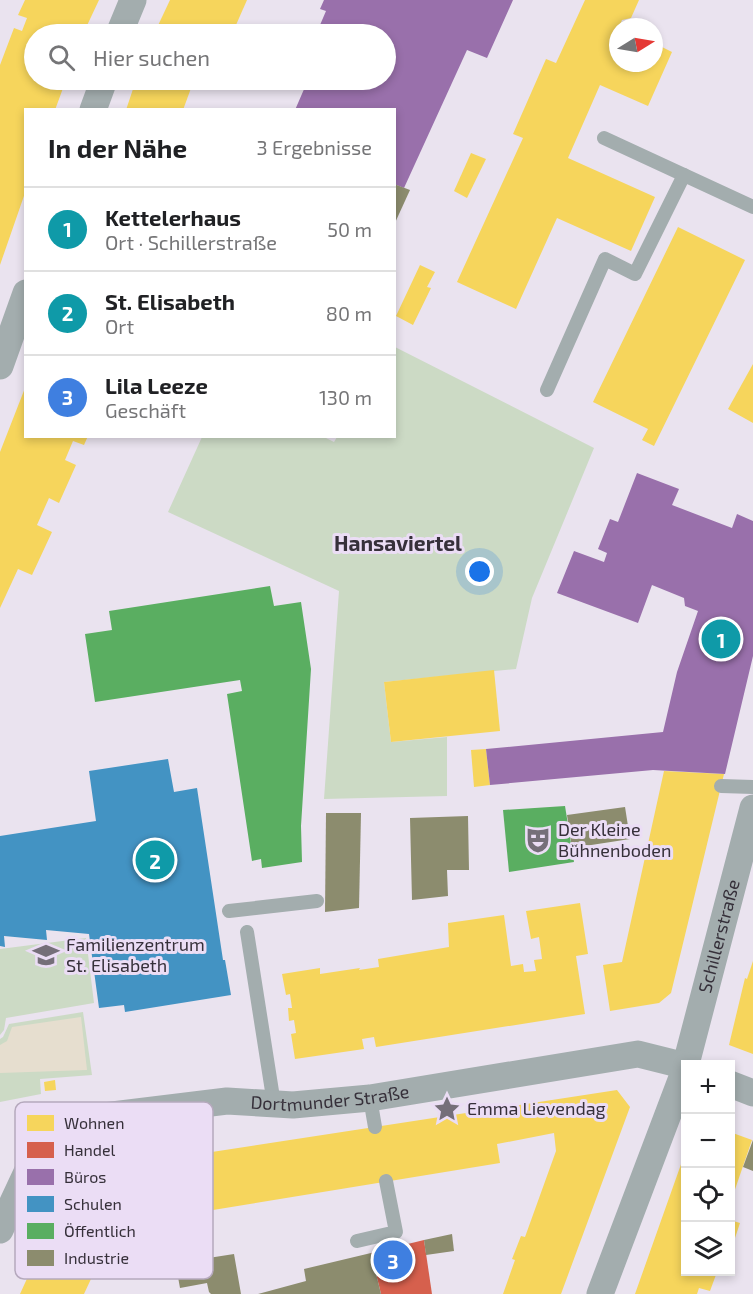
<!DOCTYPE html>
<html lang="de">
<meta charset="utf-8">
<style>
body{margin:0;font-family:"Exo 2",sans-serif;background:#f2f2f2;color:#202124}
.controls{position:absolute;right:18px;bottom:18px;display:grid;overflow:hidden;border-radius:0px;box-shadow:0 3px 9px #0003}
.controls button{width:54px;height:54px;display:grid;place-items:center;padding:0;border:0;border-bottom:2px solid #e0e0e0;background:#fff;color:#202124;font:30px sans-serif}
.compass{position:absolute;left:609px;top:18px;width:54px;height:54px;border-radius:50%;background:#fff;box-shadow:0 3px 9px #0003;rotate:79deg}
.you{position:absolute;left:480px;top:572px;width:21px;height:21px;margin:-15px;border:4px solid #fff;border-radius:50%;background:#1a73e8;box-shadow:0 0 0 9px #1a73e833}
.badge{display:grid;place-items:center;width:39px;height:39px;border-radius:50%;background:#756f79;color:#fff;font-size:20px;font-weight:700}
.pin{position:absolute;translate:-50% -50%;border:3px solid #fff;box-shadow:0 2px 6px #0006}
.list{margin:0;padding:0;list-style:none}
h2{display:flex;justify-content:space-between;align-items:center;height:78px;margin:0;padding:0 24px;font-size:26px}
h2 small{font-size:20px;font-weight:400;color:#757577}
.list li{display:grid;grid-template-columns:39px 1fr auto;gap:18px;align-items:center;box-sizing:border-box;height:84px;padding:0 24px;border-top:2px solid #e0e0e0}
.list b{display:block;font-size:22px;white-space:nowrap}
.list p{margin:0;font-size:20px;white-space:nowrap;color:#757577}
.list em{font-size:20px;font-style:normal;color:#757577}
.icon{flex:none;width:33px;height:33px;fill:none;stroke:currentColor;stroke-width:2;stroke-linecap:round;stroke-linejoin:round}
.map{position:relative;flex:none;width:753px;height:1294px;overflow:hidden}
.search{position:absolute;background:#fff;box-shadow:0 3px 9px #0003;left:24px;top:24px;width:372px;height:66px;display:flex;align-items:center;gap:15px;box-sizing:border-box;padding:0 21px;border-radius:33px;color:#757577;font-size:22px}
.panel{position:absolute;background:#fff;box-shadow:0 3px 9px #0003;left:24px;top:108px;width:372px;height:330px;border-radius:0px}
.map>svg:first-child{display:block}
.green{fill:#ccdac5}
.sand{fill:#e6decf}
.homes{fill:#f6d55c}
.shops{fill:#d6604d}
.offices{fill:#9970ab}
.schools{fill:#4393c3}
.public{fill:#5aae61}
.industry{fill:#8c8c6e}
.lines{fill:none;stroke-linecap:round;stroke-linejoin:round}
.service{stroke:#a3adae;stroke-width:14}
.minor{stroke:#a3adae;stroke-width:27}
.labels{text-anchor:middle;stroke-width:6;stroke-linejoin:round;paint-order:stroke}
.poi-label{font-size:18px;fill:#36303a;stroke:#ebddf5;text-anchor:start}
.street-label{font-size:18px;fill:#36303a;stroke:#ebddf5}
.quarter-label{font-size:21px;font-weight:bold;fill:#36303a;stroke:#ebddf5}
.key{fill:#ebddf5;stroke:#b5a9bd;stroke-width:1.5}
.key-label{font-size:16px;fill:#36303a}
</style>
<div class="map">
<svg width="753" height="1294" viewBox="0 0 753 1294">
<rect width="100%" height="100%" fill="#eae3ef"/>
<g class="green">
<path d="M395 347 594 448 532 598 516 669 384 682 391 742 447 737V796L324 799 339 591 168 512 202 437 322 436 334 442 337 437 394 436Z"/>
<path d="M86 938 94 1003 6 1018 4 1030 0 1035V949Z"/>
<path d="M83 1012 92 1075 40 1079 41 1094 0 1102V1039L3 1037 9 1024Z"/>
</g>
<path class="sand" d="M81 1017 87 1070 0 1073V1045L7 1041 12 1027Z"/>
<g class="homes">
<path d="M25 0H99L83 34H34V80H66L55 110H26L25 193 0 265V65L14 28 22 31 27 18 18 15Z"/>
<path d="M170 0H247L232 34H154Z"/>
<path d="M585 0H639L631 18 622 20 620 25 624 27H618V63H654V43L672 52 648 106 600 85 568 158 655 197 631 251 557 218 516 309 457 282 523 138 513 134 546 59 556 63Z"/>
<path d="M136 80H194L183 110H126Z"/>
<path d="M198 80H212L209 88 196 84Z"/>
<path d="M471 153 486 159 467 198 454 191Z"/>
<path d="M678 227 745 260 654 446 642 440 648 429 593 402Z"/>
<path d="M420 265 435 272 427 287 431 288 413 325 396 316Z"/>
<path d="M753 364V423L728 409Z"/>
<path d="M25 388 26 436H88L84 445 73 441 65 460 76 465 59 503 49 498 37 525 52 532 32 575 18 569 0 608V452Z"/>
<path d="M494 670 500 731 391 742 384 682Z"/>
<path d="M486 749 490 785 474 787 471 750Z"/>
<path d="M664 771 724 774 671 993 659 1003 610 1011 603 965 622 962Z"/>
<path d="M580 903 588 954 576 956 585 1014 376 1047 374 1037 362 1039 364 1049 295 1059 291 1034 296 1033 294 1020 289 1021 288 1008H292L290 994 286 995 282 974 320 968V974L360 968 359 970 379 967 378 959 449 947 448 923 504 915 511 966 523 964 524 972 536 971 534 960 542 959 539 937 531 939 526 911Z"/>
<path d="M753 961V1054L729 1045 745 978 747 979Z"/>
<path d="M55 1080 56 1090 45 1091 44 1082Z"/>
<path d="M617 1090 630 1107 561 1294H503L515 1260 512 1259 521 1236 525 1237 556 1151 554 1133 497 1144 500 1163 164 1218 165 1225 137 1229 138 1236 118 1239 86 1224 79 1240 104 1251 84 1294H20L72 1180 81 1172Z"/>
<path d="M730 1132 752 1140 731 1201H730Z"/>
<path d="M685 1153 686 1272H717L710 1291 699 1288 697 1294H635Z"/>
<path d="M730 1220 740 1223 731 1250H730Z"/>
</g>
<path class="shops" d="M424 1240 432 1294H381L371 1253Z"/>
<g class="offices">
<path d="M324 0H513L487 58 467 50 404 188 394 184V110H295L308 80H386V34H328L330 29 320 25 326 11 320 9Z"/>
<path d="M637 473 679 489 672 505 732 528 737 514 753 521V656L725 774 653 770 490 785 486 749 663 732 677 672 698 611 685 606 684 598 652 585 638 623 557 593 574 551 604 562 607 553 598 549 610 519 618 522Z"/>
</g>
<path class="schools" d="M168 759 174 792 197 788 223 960H225L231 995 125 1012 124 1005 99 1008 89 934 46 930 47 940 4 936 5 947 0 946V836L96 821 89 771Z"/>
<g class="public">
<path d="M270 586 274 606 301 602 311 669 301 826 302 862 262 868 261 859 252 861 227 694 242 691 240 680 95 702 85 634 112 630 109 611Z"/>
<path d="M565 806 574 862 509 872 503 810Z"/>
</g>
<g class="industry">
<path d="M394 184 410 190 394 225Z"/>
<path d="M625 807 630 839 572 848 567 815Z"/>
<path d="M326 813H361L359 908 325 912Z"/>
<path d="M468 816 469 870H447L448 896 412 900 410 818Z"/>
<path d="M753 1140V1171L743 1167Z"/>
<path d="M452 1234 454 1251 426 1255 424 1240Z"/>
<path d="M371 1253 381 1294H258L306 1281 304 1269Z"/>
<path d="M234 1254 241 1294H211L209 1292 207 1283 180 1288 176 1266 202 1261V1259Z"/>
</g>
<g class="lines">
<g class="service">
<path d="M604 138 753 207"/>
<path d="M547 390 605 259 635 274 684 175"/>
<path d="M721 786 753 787"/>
<path d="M229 911 317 901"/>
<path d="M247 932 274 1104"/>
<path d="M370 1098 375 1127"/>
<path d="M357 1241 396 1232 386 1181"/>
</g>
<g class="minor">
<path d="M119 34 133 0"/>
<path d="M93 110 104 80"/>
<path d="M0 366 26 293"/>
<path id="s1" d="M686 1064 753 808"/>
<path d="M730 1084 753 1093"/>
<path id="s2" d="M0 1230 42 1140 49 1130 60 1124 96 1117 227 1101 293 1105 370 1098 638 1054 686 1066"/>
<path d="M600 1294 686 1067"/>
</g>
</g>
<defs>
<g id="theatre-bare" transform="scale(2.07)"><path d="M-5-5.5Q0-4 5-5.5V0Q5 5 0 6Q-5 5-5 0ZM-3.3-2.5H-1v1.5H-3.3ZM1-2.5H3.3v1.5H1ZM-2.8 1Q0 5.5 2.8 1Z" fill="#756f79" stroke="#ebddf5" stroke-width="2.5" paint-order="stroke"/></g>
<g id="school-bare" transform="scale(2.07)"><path d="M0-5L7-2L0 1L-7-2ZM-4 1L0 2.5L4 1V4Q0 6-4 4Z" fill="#756f79" stroke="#ebddf5" stroke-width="2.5" paint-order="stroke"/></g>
<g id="sight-bare" transform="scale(2.07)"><path d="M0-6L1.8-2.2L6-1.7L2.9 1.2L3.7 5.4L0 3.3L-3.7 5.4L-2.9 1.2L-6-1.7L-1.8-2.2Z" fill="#756f79" stroke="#ebddf5" stroke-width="2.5" paint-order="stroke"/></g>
</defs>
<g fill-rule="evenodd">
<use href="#theatre-bare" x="538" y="840"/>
<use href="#school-bare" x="46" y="955"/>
<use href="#sight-bare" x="447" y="1109"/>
</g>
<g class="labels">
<g class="poi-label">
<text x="558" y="836">Der Kleine<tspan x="558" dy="21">Bühnenboden</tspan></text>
<text x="66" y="951">Familienzentrum<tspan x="66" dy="21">St. Elisabeth</tspan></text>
<text x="467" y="1115">Emma Lievendag</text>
</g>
<g class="street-label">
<text dy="6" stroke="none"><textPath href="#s1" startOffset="132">Schillerstraße</textPath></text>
<text dy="6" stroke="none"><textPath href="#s2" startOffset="396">Dortmunder Straße</textPath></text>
</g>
<g class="quarter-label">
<text x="398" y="551">Hansaviertel</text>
</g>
</g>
<rect x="15" y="1102" width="198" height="177" rx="9" class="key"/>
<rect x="27" y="1115" width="27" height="16" fill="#f6d55c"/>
<rect x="27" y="1142" width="27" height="16" fill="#d6604d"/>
<rect x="27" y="1169" width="27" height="16" fill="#9970ab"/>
<rect x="27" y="1196" width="27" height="16" fill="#4393c3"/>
<rect x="27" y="1223" width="27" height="16" fill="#5aae61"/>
<rect x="27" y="1250" width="27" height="16" fill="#8c8c6e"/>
<g class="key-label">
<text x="64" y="1129">Wohnen</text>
<text x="64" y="1156">Handel</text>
<text x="64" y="1183">Büros</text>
<text x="64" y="1210">Schulen</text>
<text x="64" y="1237">Öffentlich</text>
<text x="64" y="1264">Industrie</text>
</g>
</svg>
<div class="controls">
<button>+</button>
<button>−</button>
<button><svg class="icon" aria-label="locate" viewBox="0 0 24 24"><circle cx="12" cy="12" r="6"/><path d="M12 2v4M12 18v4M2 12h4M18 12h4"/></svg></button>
<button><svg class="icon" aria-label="layers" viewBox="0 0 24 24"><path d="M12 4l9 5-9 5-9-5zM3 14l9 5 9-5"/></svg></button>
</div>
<svg class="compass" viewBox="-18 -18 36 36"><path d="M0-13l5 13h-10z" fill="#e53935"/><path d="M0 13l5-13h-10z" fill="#757577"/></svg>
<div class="you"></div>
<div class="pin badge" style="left:721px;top:639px;background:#0f9aa8">1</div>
<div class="pin badge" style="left:155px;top:860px;background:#0f9aa8">2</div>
<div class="pin badge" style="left:393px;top:1260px;background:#3f7fe0">3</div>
<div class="search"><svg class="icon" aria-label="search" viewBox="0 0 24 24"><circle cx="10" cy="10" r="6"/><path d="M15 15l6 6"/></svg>Hier suchen</div>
<section class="panel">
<h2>In der Nähe<small>3 Ergebnisse</small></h2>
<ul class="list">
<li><span class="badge" style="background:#0f9aa8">1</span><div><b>Kettelerhaus</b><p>Ort · Schillerstraße</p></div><em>50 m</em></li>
<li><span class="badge" style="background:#0f9aa8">2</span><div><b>St. Elisabeth</b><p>Ort</p></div><em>80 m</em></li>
<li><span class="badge" style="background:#3f7fe0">3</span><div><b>Lila Leeze</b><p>Geschäft</p></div><em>130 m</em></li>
</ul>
</section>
</div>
